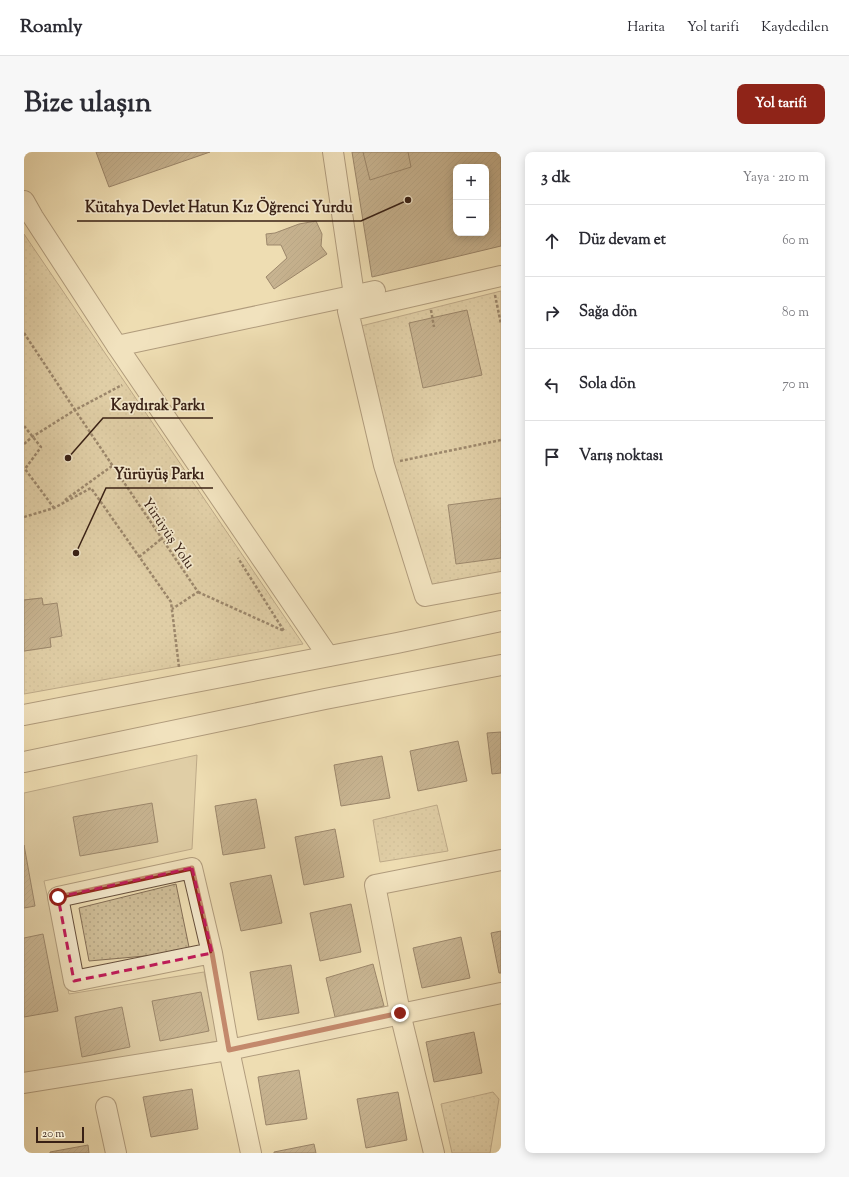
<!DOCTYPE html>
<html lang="tr">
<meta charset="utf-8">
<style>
body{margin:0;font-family:"Sorts Mill Goudy",serif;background:#f7f7f7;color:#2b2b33}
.controls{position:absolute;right:12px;top:12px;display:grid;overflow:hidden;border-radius:8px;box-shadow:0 2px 10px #0003}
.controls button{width:36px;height:36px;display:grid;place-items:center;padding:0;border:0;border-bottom:1px solid #e1e1e2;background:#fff;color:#2b2b33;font:20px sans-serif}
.scale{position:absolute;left:12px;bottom:10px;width:48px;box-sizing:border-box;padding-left:4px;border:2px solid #382015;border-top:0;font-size:11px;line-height:14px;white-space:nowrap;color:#382015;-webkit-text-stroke:3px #f4e9cd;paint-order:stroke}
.stop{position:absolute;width:12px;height:12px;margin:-9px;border:3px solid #8f2418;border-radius:50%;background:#fff}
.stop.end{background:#8f2418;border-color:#fff;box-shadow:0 1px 4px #0008}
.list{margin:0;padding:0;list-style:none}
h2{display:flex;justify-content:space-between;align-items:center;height:52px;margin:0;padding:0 16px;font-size:17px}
h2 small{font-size:13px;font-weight:400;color:#7c7c81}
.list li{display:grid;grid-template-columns:26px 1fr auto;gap:12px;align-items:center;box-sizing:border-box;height:72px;padding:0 16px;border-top:1px solid #e1e1e2}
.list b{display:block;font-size:15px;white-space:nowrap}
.list em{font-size:13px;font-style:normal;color:#7c7c81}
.icon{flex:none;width:22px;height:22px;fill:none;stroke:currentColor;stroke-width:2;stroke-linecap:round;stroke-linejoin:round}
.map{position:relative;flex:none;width:477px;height:1001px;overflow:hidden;border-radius:8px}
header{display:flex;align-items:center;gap:24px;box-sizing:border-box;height:56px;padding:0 20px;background:#fff;border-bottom:1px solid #e1e1e2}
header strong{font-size:19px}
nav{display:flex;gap:22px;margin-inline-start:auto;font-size:14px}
.intro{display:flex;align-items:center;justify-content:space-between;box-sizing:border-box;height:96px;padding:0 24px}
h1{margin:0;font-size:28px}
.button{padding:10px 18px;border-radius:8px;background:#8f2418;color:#fff;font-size:14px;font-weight:700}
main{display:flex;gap:24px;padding:0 24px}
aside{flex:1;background:#fff;border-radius:8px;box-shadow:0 2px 10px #0003}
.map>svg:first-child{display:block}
.grass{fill:#cfbd97;stroke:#846e56}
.park{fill:url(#park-dots);stroke:#846e56}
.building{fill:url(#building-hatch);stroke:#382015;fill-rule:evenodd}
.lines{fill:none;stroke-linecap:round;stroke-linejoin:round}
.minor-casing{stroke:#664f3c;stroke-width:22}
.path{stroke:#382015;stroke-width:2.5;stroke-dasharray:3 2;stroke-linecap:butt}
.minor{stroke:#f4e9cd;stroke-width:20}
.route{stroke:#8f2418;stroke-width:5}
.marked{fill:none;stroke:#c2185b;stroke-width:3;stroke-dasharray:8 5;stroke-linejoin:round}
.labels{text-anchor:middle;stroke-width:3.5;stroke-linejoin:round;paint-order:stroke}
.street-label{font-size:14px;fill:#382015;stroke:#f4e9cd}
.leader{fill:none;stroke:#382015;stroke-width:1.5}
.callout-dot{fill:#382015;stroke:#f4e9cd;stroke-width:1.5}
.callout-label{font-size:15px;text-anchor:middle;font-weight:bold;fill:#382015;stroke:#f4e9cd;stroke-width:3.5;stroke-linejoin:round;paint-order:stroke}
</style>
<header>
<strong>Roamly</strong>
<nav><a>Harita</a><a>Yol tarifi</a><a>Kaydedilen</a></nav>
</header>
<div class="intro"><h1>Bize ulaşın</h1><a class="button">Yol tarifi</a></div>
<main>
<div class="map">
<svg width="477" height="1001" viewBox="0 0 477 1001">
<defs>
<pattern id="park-dots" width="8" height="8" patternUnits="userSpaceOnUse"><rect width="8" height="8" fill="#cfbd97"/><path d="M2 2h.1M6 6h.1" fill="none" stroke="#b2a281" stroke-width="1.8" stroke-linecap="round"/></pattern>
<pattern id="building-hatch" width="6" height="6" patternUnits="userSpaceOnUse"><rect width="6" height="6" fill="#978267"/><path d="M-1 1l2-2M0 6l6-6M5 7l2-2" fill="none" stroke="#7c6a54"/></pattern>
</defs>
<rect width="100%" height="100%" fill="#eeddb2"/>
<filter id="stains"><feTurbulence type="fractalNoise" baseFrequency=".005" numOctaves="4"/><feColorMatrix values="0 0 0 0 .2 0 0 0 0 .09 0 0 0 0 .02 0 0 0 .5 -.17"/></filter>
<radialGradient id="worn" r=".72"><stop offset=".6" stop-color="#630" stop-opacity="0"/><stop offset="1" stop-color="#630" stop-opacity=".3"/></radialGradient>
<path class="grass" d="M173 603 168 697 20 729 45 842 180 820 194 889 0 925V641Z"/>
<g class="park">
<path d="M0 82 279 492 0 542V499L27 495 18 446 0 448Z"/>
<path d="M477 139V429L406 443 333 175Z"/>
<path d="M413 653 424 699 356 710 349 668Z"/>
<path d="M152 732 166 800 65 809 55 756Z"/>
<path d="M469 940 475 947 466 1001H428L417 952Z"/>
</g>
<g class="building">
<path d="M72 0H186L85 35Z"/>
<path d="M328 0H477V94L348 125ZM432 15H462V81H432Z"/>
<path d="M339 0H384L387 15 346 28Z"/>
<path d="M292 69 298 82 297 94 303 102 250 137 242 125 263 106 257 93H243L242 82 251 81 275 72Z"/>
<path d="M443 158 458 223 399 236 385 171Z"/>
<path d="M477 346V406L432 412 424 353Z"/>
<path d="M18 446 19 453 33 451 38 484 26 486 27 495 0 499V448Z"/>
<path d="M477 580V621L468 622 463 581Z"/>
<path d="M434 589 443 629 394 639 386 599Z"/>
<path d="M358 604 366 646 317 654 310 613Z"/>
<path d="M232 647 241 696 199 703 191 654Z"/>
<path d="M128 651 134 690 56 704 49 665Z"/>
<path d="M311 677 320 725 280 733 271 685Z"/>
<path d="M0 693 11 754 0 756Z"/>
<path d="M247 723 258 771 217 779 206 731Z"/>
<path d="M327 752 337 800 296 809 286 761Z"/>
<path d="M477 779V821H475L467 781Z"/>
<path d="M19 782 34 859 0 865V786Z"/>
<path d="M437 785 446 826 398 836 389 796Z"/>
<path d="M349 812 360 854 311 865 302 826Z"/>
<path d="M267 813 275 861 234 868 226 820Z"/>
<path d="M177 840 185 879 136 889 128 849Z"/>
<path d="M98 855 106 895 58 905 51 865Z"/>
<path d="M450 880 458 921 410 930 402 890Z"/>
<path d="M275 918 283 967 242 973 234 925Z"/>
<path d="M168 937 174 977 127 985 119 945Z"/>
<path d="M374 940 383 988 342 996 333 947Z"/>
<path d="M290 992 292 1001H250V1000Z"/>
<path d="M64 993 65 1001H26V1000Z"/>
</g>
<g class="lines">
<g class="minor-casing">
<g id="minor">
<path d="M309 0 330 143"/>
<path d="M0 49 9 65 93 194 304 504"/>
<path d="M477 124 324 159 360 313 401 444 477 430"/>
<path d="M93 194 351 139"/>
<path d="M0 563 373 491 477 469"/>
<path d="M0 610 301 547 477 513"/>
<path d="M188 801 50 829 34 745 168 716 188 801 205 898 227 1001"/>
<path d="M0 931 205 898 477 841"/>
<path d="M82 955 92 1001"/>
<path d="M410 1001 376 861 351 733 477 708"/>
</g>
</g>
<g class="path">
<path d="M471 143 477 172"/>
<path d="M407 158 410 175"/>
<path d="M0 181 51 258 98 233"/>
<path d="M0 274 17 295 1 317 30 356"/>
<path d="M0 292 8 285 51 258 174 440 148 457"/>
<path d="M376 309 477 288"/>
<path d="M41 348 88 314"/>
<path d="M0 365 30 356 67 336 147 450 155 515"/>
<path d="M115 405 137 387"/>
<path d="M174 440 260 479 214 406"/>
</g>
<use href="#minor" class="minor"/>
</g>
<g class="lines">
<path class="route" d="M34 745 168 716 188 801 205 898 376 861"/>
</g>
<path d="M0 0H477V1001H0ZM168 716 188 801 50 829 34 745Z" fill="#eeddb2" fill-opacity=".55" fill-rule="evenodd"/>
<path class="marked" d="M168 716 188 801 50 829 34 745Z"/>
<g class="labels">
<g class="street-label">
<text transform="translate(145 381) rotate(56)" y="5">Yürüyüş Yolu</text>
</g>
</g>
<path class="leader" d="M384 48L337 69H53M44 306L79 266H189M52 401L82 336H189"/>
<g class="callout-dot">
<circle cx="384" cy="48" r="4"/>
<circle cx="44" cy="306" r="4"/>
<circle cx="52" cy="401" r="4"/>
</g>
<g class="callout-label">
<text x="195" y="60">Kütahya Devlet Hatun Kız Öğrenci Yurdu</text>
<text x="134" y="258">Kaydırak Parkı</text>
<text x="135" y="327">Yürüyüş Parkı</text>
</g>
<rect width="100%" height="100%" filter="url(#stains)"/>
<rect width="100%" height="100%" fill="url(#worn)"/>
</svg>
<div class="controls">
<button>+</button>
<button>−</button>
</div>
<div class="scale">20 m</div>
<div class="stop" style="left:34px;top:745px"></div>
<div class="stop end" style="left:376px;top:861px"></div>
</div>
<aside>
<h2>3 dk<small>Yaya · 210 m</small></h2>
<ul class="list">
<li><svg class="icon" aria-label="ahead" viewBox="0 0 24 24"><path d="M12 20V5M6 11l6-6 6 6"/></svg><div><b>Düz devam et</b></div><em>60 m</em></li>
<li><svg class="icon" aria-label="right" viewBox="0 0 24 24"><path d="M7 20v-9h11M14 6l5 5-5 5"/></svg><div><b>Sağa dön</b></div><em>80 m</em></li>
<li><svg class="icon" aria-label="left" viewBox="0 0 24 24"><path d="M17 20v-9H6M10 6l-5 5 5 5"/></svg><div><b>Sola dön</b></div><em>70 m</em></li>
<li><svg class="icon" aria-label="arrive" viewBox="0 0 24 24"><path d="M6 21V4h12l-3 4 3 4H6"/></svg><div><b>Varış noktası</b></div></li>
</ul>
</aside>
</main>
